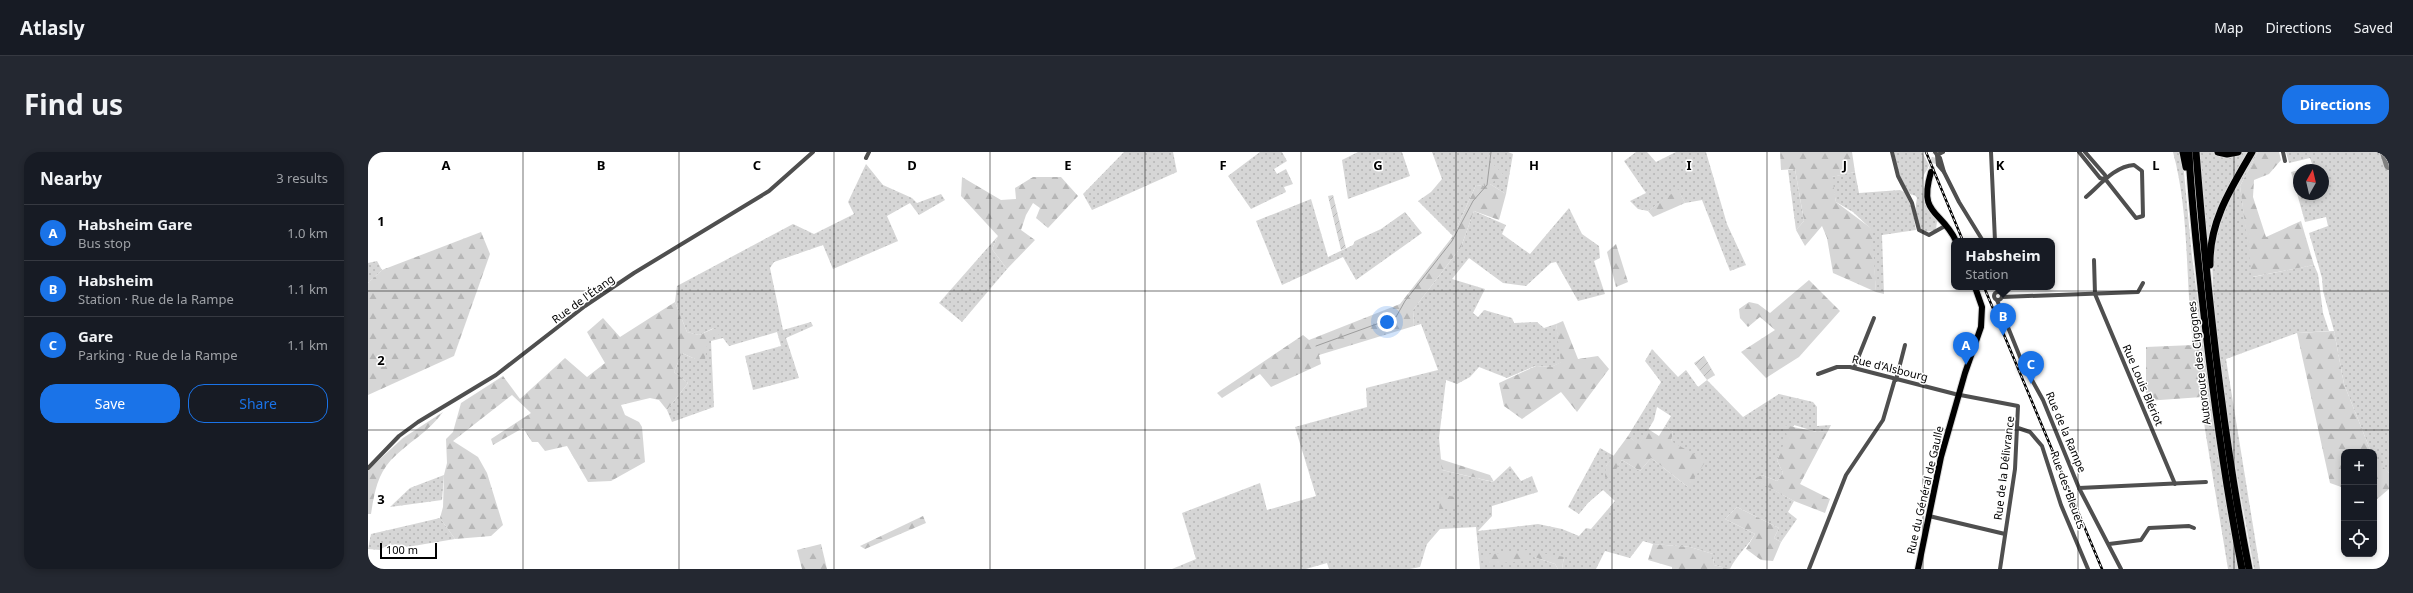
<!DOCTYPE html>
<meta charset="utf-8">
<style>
body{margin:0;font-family:"Noto Sans",sans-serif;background:#242831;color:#f1f3f6}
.controls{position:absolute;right:12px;bottom:12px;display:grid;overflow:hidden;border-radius:8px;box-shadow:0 2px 6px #0003}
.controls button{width:36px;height:36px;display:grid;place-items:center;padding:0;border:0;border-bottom:1px solid #363941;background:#171b24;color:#f1f3f6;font:20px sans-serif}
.compass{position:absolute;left:1925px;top:12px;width:36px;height:36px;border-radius:50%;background:#171b24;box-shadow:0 2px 6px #0003;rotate:8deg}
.scale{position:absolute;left:12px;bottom:10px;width:57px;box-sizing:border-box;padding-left:4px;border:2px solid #000;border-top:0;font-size:11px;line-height:14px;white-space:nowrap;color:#000;-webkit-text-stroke:3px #fff;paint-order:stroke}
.you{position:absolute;left:1019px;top:170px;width:14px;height:14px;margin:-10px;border:3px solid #fff;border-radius:50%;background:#1a73e8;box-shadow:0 0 0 6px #1a73e833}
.badge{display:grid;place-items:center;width:26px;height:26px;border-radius:50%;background:#1a73e8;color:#fff;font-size:13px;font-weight:700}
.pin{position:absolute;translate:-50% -33px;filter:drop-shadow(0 1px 2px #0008)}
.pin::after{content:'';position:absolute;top:21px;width:14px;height:12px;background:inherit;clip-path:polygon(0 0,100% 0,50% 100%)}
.popup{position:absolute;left:1583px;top:86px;width:104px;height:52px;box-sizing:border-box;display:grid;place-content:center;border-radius:8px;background:#171b24;filter:drop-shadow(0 1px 3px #0005);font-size:13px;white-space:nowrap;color:#9ea1a6}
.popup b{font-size:15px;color:#f1f3f6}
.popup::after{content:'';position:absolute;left:50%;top:100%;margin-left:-8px;border:8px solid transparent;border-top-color:#171b24}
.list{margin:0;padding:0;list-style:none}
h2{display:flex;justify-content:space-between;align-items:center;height:52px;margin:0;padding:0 16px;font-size:17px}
h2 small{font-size:13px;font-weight:400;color:#9ea1a6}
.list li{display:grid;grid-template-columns:26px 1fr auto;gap:12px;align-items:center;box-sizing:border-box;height:56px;padding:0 16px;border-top:1px solid #363941}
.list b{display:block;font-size:15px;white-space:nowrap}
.list p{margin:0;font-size:13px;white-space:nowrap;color:#9ea1a6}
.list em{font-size:13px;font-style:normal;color:#9ea1a6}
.actions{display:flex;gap:8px;padding:12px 16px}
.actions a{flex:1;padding:9px 0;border:1px solid #1a73e8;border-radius:16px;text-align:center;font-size:14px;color:#1a73e8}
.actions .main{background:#1a73e8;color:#fff}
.icon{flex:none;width:22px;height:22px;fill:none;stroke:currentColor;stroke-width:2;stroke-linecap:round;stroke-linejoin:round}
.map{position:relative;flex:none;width:2021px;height:417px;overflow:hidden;border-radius:16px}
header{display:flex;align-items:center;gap:24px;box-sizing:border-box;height:56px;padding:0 20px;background:#171b24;border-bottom:1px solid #363941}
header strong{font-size:19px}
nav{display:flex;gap:22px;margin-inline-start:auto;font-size:14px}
.intro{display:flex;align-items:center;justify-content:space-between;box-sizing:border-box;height:96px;padding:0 24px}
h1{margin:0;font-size:28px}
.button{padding:10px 18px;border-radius:16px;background:#1a73e8;color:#fff;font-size:14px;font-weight:700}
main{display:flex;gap:24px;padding:0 24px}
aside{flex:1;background:#171b24;border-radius:16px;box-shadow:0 2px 6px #0003}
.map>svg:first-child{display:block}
.grass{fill:url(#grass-dots)}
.forest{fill:url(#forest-firs)}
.garden{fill:url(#garden-furrows)}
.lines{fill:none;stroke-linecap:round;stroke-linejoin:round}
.stream{stroke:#9d9d9d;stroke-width:1}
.taxiway{stroke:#808080;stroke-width:10}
.primary-tunnel{stroke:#d9d9d9;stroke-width:6;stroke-dasharray:6 3;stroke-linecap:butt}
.primary-casing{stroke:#dbdbdb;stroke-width:8}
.motorway-casing{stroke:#dbdbdb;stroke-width:9}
.minor{stroke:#4f4f4f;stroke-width:4}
.primary{stroke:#000;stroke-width:6}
.motorway{stroke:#000;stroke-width:7}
.rail-casing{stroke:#000;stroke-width:2.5}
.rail{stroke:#fff;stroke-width:1;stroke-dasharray:3;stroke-linecap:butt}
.grid{fill:none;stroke:#000;stroke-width:1;stroke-opacity:0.55}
.labels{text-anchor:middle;stroke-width:3;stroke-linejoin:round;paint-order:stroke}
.street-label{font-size:11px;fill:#000;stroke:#fff}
.grid-label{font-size:13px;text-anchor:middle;font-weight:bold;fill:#000;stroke:#fff;stroke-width:3;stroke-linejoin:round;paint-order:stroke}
</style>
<header>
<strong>Atlasly</strong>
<nav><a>Map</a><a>Directions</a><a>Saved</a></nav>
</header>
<div class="intro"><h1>Find us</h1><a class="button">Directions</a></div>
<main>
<aside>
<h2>Nearby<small>3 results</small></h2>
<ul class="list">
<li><span class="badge">A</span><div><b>Habsheim Gare</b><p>Bus stop</p></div><em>1.0 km</em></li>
<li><span class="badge">B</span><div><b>Habsheim</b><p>Station · Rue de la Rampe</p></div><em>1.1 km</em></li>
<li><span class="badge">C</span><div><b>Gare</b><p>Parking · Rue de la Rampe</p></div><em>1.1 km</em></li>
</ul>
<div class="actions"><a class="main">Save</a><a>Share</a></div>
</aside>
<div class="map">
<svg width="2021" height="417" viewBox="0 0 2021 417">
<defs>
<pattern id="grass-dots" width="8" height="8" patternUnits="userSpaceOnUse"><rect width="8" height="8" fill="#d6d6d6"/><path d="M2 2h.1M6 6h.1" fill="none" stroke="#b6b6b6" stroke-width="1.8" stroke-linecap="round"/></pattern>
<pattern id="forest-firs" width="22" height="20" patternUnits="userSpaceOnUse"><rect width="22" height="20" fill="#d6d6d6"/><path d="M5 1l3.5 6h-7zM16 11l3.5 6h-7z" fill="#b6b6b6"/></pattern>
<pattern id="garden-furrows" width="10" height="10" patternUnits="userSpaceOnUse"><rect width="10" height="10" fill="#d6d6d6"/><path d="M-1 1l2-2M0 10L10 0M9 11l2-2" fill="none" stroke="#b6b6b6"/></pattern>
</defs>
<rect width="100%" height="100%" fill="#fff"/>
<g class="grass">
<path d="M756 0H805L809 20 724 58 715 42Z"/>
<path d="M892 0H914L919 9 906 17 909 22 918 17 925 32 916 35 918 40 883 57 860 24Z"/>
<path d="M990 0H1034L1042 24 980 47 974 8Z"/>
<path d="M1064 0H1140L1145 2 1138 42 1122 32 1116 34 1108 33 1085 84 1050 49 1063 40 1074 27Z"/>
<path d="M1268 0H1279L1288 10 1308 0H1338L1359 72 1378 113 1362 119 1334 48 1317 51 1310 38 1280 59 1270 57 1262 49 1278 41 1256 9Z"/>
<path d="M1526 0H1554L1561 13C1559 20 1556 20 1555 27 1552 43 1558 57 1569 69L1568 78 1557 80C1546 74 1547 56 1549 46 1547 42 1545 44 1542 42 1532 32 1529 13 1526 0Z"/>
<path d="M1805 0H1812L1815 10 1824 104 1849 297 1870 417H1860C1848 342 1834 267 1825 192 1817 128 1822 63 1805 0Z"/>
<path d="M1832 0H1890L1872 34 1885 125 1946 113 1950 122 1955 161 1961 179 1929 181 1858 207 1892 417H1886C1867 311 1844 201 1844 93H1839Z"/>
<path d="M1918 0H2021V321L2007 310 2006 300H2003L1976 232 1966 179 1955 139 1954 126 1941 81 1960 74 1958 65 1937 70 1923 20 1931 18V42H1955V18H1932L1945 15 1942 6 1921 11Z"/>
<path d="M498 12 515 33 544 46 549 51 573 42 577 48 551 63 542 51 519 64 530 89 465 117 455 93 406 110 402 116 415 178 443 170 445 174 418 186 431 226 385 238 377 204 413 194 409 180 361 194 355 186 343 189 346 255 304 270 299 258 320 231 306 220 314 201 327 207 346 176 331 183 319 180 307 150 309 134 425 72 446 82 486 62 480 50Z"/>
<path d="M1427 17 1436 69 1428 78 1420 18Z"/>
<path d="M1487 20 1491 41 1532 38 1536 40 1544 56 1548 78 1514 83 1516 142 1508 140 1503 77 1485 60 1468 50 1463 25Z"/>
<path d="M943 47 960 105 985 93 987 89 1013 77 1037 60 1054 81 988 128 975 105 914 133 888 69Z"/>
<path d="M1201 56 1214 82 1231 94 1232 106 1226 109 1237 142 1210 149 1188 110 1183 111 1158 134 1135 131 1101 106 1084 127 1117 137 1105 161 1110 165 1116 158 1144 166 1146 171 1169 170 1176 176 1188 172 1194 210 1183 215 1167 214 1139 226 1111 215 1102 225 1089 232 1078 228 1071 286 1074 318 1125 330 1142 314 1153 329 1164 324 1170 340 1124 354V364L1110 379 1170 372 1194 377 1211 384 1218 376 1223 377 1247 349 1235 338 1220 351 1211 362 1200 355 1232 296 1246 304 1238 314 1241 327 1254 308 1272 319 1283 306 1320 335 1303 289 1305 280 1297 274 1303 264 1289 255 1286 268 1271 293 1260 284 1293 230 1277 209 1284 197 1310 225 1318 218 1330 235 1339 228 1375 265 1411 242 1445 250 1449 255V274L1463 273 1460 279 1449 280 1426 273 1409 308 1415 321 1409 329 1394 323 1386 327 1426 349 1420 360 1429 367 1413 390 1406 386 1411 376 1369 355 1357 367 1387 382C1379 395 1368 404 1362 417L1346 413 1345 402 1322 395 1285 392 1275 389 1262 406 1237 399 1228 417H1194L1196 405H1166L1187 412 1190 417H1112L1108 375 1072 377 1059 392 1052 415 1042 417H961L959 411 938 417H804L828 407 814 361 892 331 899 358 948 344 927 275 999 255 998 236 1070 218 1053 172 1046 174 1045 158 1093 95 1106 59 1138 73 1134 82 1162 102Z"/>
<path d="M630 84 624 97 639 117 594 170 571 151Z"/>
<path d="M9 109 14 118 0 131V111Z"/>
<path d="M76 323 74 348 22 355 42 336Z"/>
<path d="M72 366 87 387 39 395C32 391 19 392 12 398L0 397 3 382Z"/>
</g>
<g class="forest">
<path d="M1412 0H1484L1487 20 1464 25 1468 50 1504 77 1508 140 1465 121 1459 86 1454 74 1437 94 1428 78 1436 69 1427 17 1413 18Z"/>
<path d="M1890 0H1911L1913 8 1901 22 1886 28 1885 45 1898 85 1933 69 1946 113 1884 125 1872 34Z"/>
<path d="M1125 12 1136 23 1122 32 1138 42 1131 68 1106 59 1093 95 1045 158 1046 174 951 203 953 212 903 235 892 222 854 246 849 241 935 183 941 188 1032 152 1085 84 1108 33 1116 34 1114 23Z"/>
<path d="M594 25 633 48 648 47 647 36 665 25H693L710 44 680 76 668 66 672 56 665 51 658 63 653 78 667 88 639 117 624 97 630 84 593 44Z"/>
<path d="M1310 37 1317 51 1285 65 1280 59Z"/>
<path d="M113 80 122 102 86 204 0 243V131L14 118Z"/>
<path d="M1248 92 1260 130 1248 135 1239 100Z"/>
<path d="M1441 128 1472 159 1431 205 1398 226 1373 200 1407 178 1392 165 1380 175 1372 166 1371 157 1381 150 1390 152 1402 161Z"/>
<path d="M307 150 319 180 331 183 347 176 353 182 340 186 337 208 327 207 314 201 306 220 320 231 299 258 291 248 282 246 253 253 257 263 271 270 274 275 277 310 243 329 220 330 199 294 177 299 170 290H164L155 276 125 293 123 287 163 261 144 243 85 289 110 305 119 321 135 373 123 384 87 387 72 366 75 355 76 323 79 311 78 287 85 280 93 251 135 224 152 247 197 206 219 225 237 211 219 180 235 166 252 185Z"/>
<path d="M1195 169 1210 207 1230 204 1241 217 1209 260 1193 240 1154 267 1136 254 1131 231 1168 214 1183 215 1193 210 1188 172Z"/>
<path d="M1966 179 1976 232 2003 300H1976V336L1962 331 1929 181Z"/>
<path d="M1825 193 1834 245 1778 249V195Z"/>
<path d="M75 260C61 280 39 291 23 308 9 323 6 343 3 362H0V318L35 286Z"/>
<path d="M1416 273 1449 280 1460 279 1432 332 1462 347 1457 361 1426 349 1385 327 1394 323 1409 329 1415 321 1409 308 1419 284Z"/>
<path d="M1297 274 1305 280 1303 289 1338 309 1320 335 1283 306 1272 319 1254 308 1242 327 1237 325 1238 314 1260 284 1271 292 1280 277 1291 284Z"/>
<path d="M2006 306 2021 321V337L2008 348 2006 347Z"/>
<path d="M1072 307 1122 323 1126 330 1074 318Z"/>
<path d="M1073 343 1088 345V357H1071Z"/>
<path d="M1369 355 1411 376 1406 386 1413 390 1405 409 1393 408 1378 397 1387 382 1357 367Z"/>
<path d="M555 364 558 371 497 397 492 394Z"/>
<path d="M453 392 459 417H434L429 398Z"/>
<path d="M1285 392 1322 395 1345 402 1346 413 1362 417H1304V415L1280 408Z"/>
<path d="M1159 398V409L1118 412 1115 403Z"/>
<path d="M1167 400 1196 405 1194 417H1190L1187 412 1166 405Z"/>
</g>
<g class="garden">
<path d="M965 43 978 96 973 98 960 44Z"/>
<path d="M1336 204 1347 223 1339 228 1326 211Z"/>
</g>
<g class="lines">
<path class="stream" d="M948 194 1028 165 1037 149 1084 89 1105 49 1119 33 1123 0"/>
<path class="taxiway" d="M2017 0 2021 13"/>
<path class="primary-tunnel" d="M1563 20 1568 0"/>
<g class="primary-casing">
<g id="primary">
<path d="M1563 20C1550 64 1573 57 1588 89"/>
<path d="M1550 417 1573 305 1597 221 1613 175 1614 155 1607 135"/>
</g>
</g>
<g class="motorway-casing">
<g id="motorway">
<path d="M1815 0 1818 15"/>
<path d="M1821 0C1823 48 1829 96 1834 145 1844 236 1856 327 1874 417"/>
<path d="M1828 0C1839 140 1854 280 1881 417"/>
<path d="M1850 0 1859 2 1870 0"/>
<path d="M1842 113C1841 70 1863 36 1884 0"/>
</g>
</g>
<g class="minor">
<path d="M1524 0 1530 24 1544 51 1551 78 1561 83 1577 74"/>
<path d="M1567 0 1569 3 1575 0"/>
<path d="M1623 0 1627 89"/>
<path d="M1711 0 1732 26 1738 28"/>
<path d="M1717 0 1737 23 1738 28 1768 66 1775 64 1774 19 1766 13C1747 14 1732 33 1718 45"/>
<path d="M1915 0 1917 9"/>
<path d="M1569 3 1572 6 1576 20 1570 13Z"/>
<path d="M498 6 501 0"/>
<path d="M1576 20 1591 50 1615 89"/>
<path d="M1726 108 1727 142 1807 332"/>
<circle cx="1630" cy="144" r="4"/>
<path d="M1634 145 1770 140 1775 131"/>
<path d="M1629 148 1654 210 1675 248 1711 336 1753 417"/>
<path d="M1486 216 1506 166"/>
<path d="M1450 222 1469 215H1482L1587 242 1650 254 1647 317 1632 417"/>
<path d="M1528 228 1537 193"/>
<path d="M1650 276 1662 280 1674 294 1693 353 1720 417"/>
<path d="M0 316 31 284 50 270 128 223 217 154 266 121 401 39 445 0"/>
<path d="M1711 336 1838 330"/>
<path d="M1561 364 1637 382"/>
<path d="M1741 392 1773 388 1781 376 1821 374 1826 376"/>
<path d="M1441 417 1478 323 1515 268 1527 227"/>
</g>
<use href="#primary" class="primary"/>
<use href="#motorway" class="motorway"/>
<g class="rail-casing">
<g id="rail">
<path d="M1558 0 1595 89"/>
<path d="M1616 135 1734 417"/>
</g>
</g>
<use href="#rail" class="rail"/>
</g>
<path class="grid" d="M155 0V417M311 0V417M466 0V417M622 0V417M777 0V417M933 0V417M1088 0V417M1244 0V417M1399 0V417M1555 0V417M1710 0V417M1866 0V417M0 139H2021M0 278H2021"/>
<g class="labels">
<g class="street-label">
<text transform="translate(215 147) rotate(-36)" y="4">Rue de l'Étang</text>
<text transform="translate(1831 211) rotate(-97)" y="4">Autoroute des Cigognes</text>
<text transform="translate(1522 216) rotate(14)" y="4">Rue d'Alsbourg</text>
<text transform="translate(1775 233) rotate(67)" y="4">Rue Louis Blériot</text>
<text transform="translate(1698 280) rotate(67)" y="4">Rue de la Rampe</text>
<text transform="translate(1636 316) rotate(-83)" y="4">Rue de la Délivrance</text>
<text transform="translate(1557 338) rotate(-77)" y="4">Rue du Général de Gaulle</text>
<text transform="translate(1700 338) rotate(70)" y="4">Rue des Bleuets</text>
</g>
</g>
<g class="grid-label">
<text x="78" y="18">A</text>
<text x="233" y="18">B</text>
<text x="389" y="18">C</text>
<text x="544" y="18">D</text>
<text x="700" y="18">E</text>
<text x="855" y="18">F</text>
<text x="1010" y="18">G</text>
<text x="1166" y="18">H</text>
<text x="1321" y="18">I</text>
<text x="1477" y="18">J</text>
<text x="1632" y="18">K</text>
<text x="1788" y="18">L</text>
<text x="13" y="74">1</text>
<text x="13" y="213">2</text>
<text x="13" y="352">3</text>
</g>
</svg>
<div class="controls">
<button>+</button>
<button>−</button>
<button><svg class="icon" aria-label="locate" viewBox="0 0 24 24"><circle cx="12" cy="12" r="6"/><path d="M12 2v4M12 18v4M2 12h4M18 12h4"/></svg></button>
</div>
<svg class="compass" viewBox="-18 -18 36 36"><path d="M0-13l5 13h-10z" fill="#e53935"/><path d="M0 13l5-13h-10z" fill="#9ea1a6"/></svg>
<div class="scale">100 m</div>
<div class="you"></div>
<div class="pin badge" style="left:1598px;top:213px">A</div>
<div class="pin badge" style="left:1635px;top:184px">B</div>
<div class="popup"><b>Habsheim</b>Station</div>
<div class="pin badge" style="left:1663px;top:232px">C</div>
</div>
</main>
